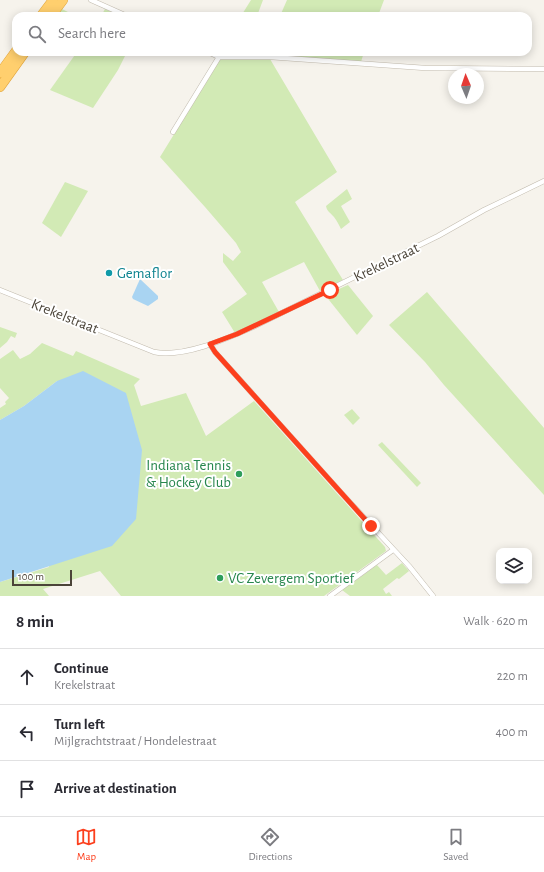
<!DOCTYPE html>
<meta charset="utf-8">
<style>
body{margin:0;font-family:"Alegreya Sans",sans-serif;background:#f7f7f7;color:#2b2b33}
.controls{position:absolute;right:12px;bottom:12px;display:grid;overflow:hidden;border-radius:8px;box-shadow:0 2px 10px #0003}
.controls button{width:36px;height:36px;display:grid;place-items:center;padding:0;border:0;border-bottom:1px solid #e1e1e2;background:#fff;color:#2b2b33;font:20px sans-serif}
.compass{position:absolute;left:448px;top:68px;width:36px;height:36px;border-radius:50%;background:#fff;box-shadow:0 2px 10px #0003;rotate:358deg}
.scale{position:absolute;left:12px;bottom:10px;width:60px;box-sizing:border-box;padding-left:4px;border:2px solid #4b4439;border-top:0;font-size:11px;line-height:14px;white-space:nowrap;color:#4b4439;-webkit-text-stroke:3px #fff;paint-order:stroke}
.stop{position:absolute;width:12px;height:12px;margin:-9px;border:3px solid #fc3f1d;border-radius:50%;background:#fff}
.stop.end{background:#fc3f1d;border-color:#fff;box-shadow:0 1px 4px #0008}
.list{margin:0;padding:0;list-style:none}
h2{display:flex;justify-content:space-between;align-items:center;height:52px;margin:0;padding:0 16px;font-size:17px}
h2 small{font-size:13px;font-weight:400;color:#7c7c81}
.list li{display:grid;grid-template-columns:26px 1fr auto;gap:12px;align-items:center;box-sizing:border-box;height:56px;padding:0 16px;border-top:1px solid #e1e1e2}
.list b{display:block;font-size:15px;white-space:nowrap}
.list p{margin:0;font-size:13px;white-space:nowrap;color:#7c7c81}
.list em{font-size:13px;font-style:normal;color:#7c7c81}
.icon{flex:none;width:22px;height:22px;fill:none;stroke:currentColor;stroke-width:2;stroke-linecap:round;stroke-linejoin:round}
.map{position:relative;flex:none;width:544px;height:596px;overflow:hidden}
.search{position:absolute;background:#fff;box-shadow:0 2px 10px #0003;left:12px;right:12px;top:12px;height:44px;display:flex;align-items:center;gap:10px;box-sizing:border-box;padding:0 14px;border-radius:12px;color:#7c7c81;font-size:15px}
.sheet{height:220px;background:#fff}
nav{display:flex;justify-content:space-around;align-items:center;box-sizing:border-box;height:56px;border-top:1px solid #e1e1e2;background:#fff;font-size:11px;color:#7c7c81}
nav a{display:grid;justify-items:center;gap:2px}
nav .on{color:#fc3f1d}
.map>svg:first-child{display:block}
.green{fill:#d2eab5}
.water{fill:#a9d4f2}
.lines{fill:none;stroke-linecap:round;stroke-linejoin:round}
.street-casing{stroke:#c2bbae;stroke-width:5.5}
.highway-casing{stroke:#e0a43c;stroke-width:10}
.street{stroke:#fff;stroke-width:4.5}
.highway{stroke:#ffcf6e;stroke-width:9}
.route{stroke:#fc3f1d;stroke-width:5}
.culture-dot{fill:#0f9aa8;stroke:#fff;stroke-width:1.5}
.leisure-dot{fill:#2e9e5b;stroke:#fff;stroke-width:1.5}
.labels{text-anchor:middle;stroke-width:4;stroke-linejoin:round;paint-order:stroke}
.street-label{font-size:15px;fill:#4b4439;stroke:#fff}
.culture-label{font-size:15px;fill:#0d838f;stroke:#fff;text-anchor:start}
.leisure-label{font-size:15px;fill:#27864d;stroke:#fff;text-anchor:end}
</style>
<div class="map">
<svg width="544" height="596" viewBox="0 0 544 596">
<rect width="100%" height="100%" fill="#f6f3ec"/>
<g class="green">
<path d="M251 0H263L257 16H241Z"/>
<path d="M287 0H384L378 16H280Z"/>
<path d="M62 9 76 16H57Z"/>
<path d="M105 9 120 16H101Z"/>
<path d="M77 52H127L118 70 93 108 50 90Z"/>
<path d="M261 52H364L361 62 259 55Z"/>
<path d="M221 58 270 59 337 172 295 202 343 280 320 291 304 262 262 282 279 312 235 333 222 312 247 294 223 262V253L233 261 241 252 236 243 205 207 160 157Z"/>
<path d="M65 182 88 191 61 237 42 223Z"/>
<path d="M347 189 352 199 341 206 350 222 341 229C339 225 337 221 334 217 331 213 327 212 326 206Z"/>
<path d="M348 285 373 316 357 335 325 295Z"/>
<path d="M427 292 544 428V495L444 385 425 362 389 325Z"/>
<path d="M0 327 17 333 15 338 11 336 7 342 0 348Z"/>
<path d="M42 343 73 356 76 351 140 379 134 385 141 406 186 393 206 436 254 401 385 547 386 551 324 596H121L100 571 43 589 49 596H0V582L49 567 57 381 24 406 0 420V408L6 404 5 402 9 398 0 388V359L13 350 20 359 30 354Z"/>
<path d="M352 409 360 418 353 425 344 415Z"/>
<path d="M382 442 421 483 417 487 378 445Z"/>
<path d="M402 563 409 571 399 579 397 578 383 589 386 594 389 592 392 596H350L342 590 377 565 386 575Z"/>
</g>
<g class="water">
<path d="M140 279 158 296V299L148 306 133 299 132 297Z"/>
<path d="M83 371 126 393 142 450 136 519 112 546 0 582V420L24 406 57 381Z"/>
</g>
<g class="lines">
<g class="street-casing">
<g id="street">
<path d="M91 0 127 16"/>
<path d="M208 52 219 57H270L425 68 544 69"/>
<path d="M173 132 219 57"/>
<path d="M0 290 154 352C183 358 226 339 253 327L438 236 484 210 544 181"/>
<path d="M210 344 215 352 345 497 409 566 433 596"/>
<path d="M330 596 393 550"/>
</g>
</g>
<g class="highway-casing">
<g id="highway">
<path d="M41 16 53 0"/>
<path d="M51 16 63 0"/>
<path d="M0 73 16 51"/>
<path d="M0 87 25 52"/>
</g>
</g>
<use href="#street" class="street"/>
<use href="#highway" class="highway"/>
</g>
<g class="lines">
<path class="route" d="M330 290 237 334 210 344 215 352 371 526"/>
</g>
<circle class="culture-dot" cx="109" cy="273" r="4"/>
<g class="leisure-dot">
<circle cx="239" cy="474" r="4"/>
<circle cx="220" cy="578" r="4"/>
</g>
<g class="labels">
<g class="street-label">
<text transform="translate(386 262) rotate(-26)" y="5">Krekelstraat</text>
<text transform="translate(65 316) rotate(22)" y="5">Krekelstraat</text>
</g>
<g class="culture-label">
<text x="117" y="278">Gemaflor</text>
</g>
<g class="leisure-label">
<text x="231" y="470">Indiana Tennis<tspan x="231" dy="17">&amp; Hockey Club</tspan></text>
<text x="228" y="583" text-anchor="start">VC Zevergem Sportief</text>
</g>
</g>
</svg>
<div class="controls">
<button><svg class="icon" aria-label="layers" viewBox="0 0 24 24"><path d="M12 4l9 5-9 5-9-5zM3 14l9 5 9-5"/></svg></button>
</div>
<svg class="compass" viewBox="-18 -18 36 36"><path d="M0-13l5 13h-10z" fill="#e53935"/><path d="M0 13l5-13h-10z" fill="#7c7c81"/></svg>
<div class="scale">100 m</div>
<div class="stop" style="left:330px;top:290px"></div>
<div class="stop end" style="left:371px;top:526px"></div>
<div class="search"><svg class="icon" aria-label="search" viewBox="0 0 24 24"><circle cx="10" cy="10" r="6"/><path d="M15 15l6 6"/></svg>Search here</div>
</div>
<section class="sheet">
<h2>8 min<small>Walk · 620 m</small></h2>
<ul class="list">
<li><svg class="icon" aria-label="ahead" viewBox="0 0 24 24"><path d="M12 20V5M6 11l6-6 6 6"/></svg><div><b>Continue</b><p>Krekelstraat</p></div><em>220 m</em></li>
<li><svg class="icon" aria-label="left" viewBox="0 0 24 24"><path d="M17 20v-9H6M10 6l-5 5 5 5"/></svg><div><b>Turn left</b><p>Mijlgrachtstraat / Hondelestraat</p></div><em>400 m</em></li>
<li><svg class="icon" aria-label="arrive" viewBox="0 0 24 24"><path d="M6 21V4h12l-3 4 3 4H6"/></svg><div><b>Arrive at destination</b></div></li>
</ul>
</section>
<nav>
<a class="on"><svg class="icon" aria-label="map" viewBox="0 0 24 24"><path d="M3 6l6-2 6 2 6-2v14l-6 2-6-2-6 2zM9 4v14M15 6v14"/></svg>Map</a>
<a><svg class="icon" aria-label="directions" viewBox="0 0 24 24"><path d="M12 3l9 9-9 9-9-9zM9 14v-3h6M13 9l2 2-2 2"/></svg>Directions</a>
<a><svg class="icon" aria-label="saved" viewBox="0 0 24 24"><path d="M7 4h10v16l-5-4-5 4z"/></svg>Saved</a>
</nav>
